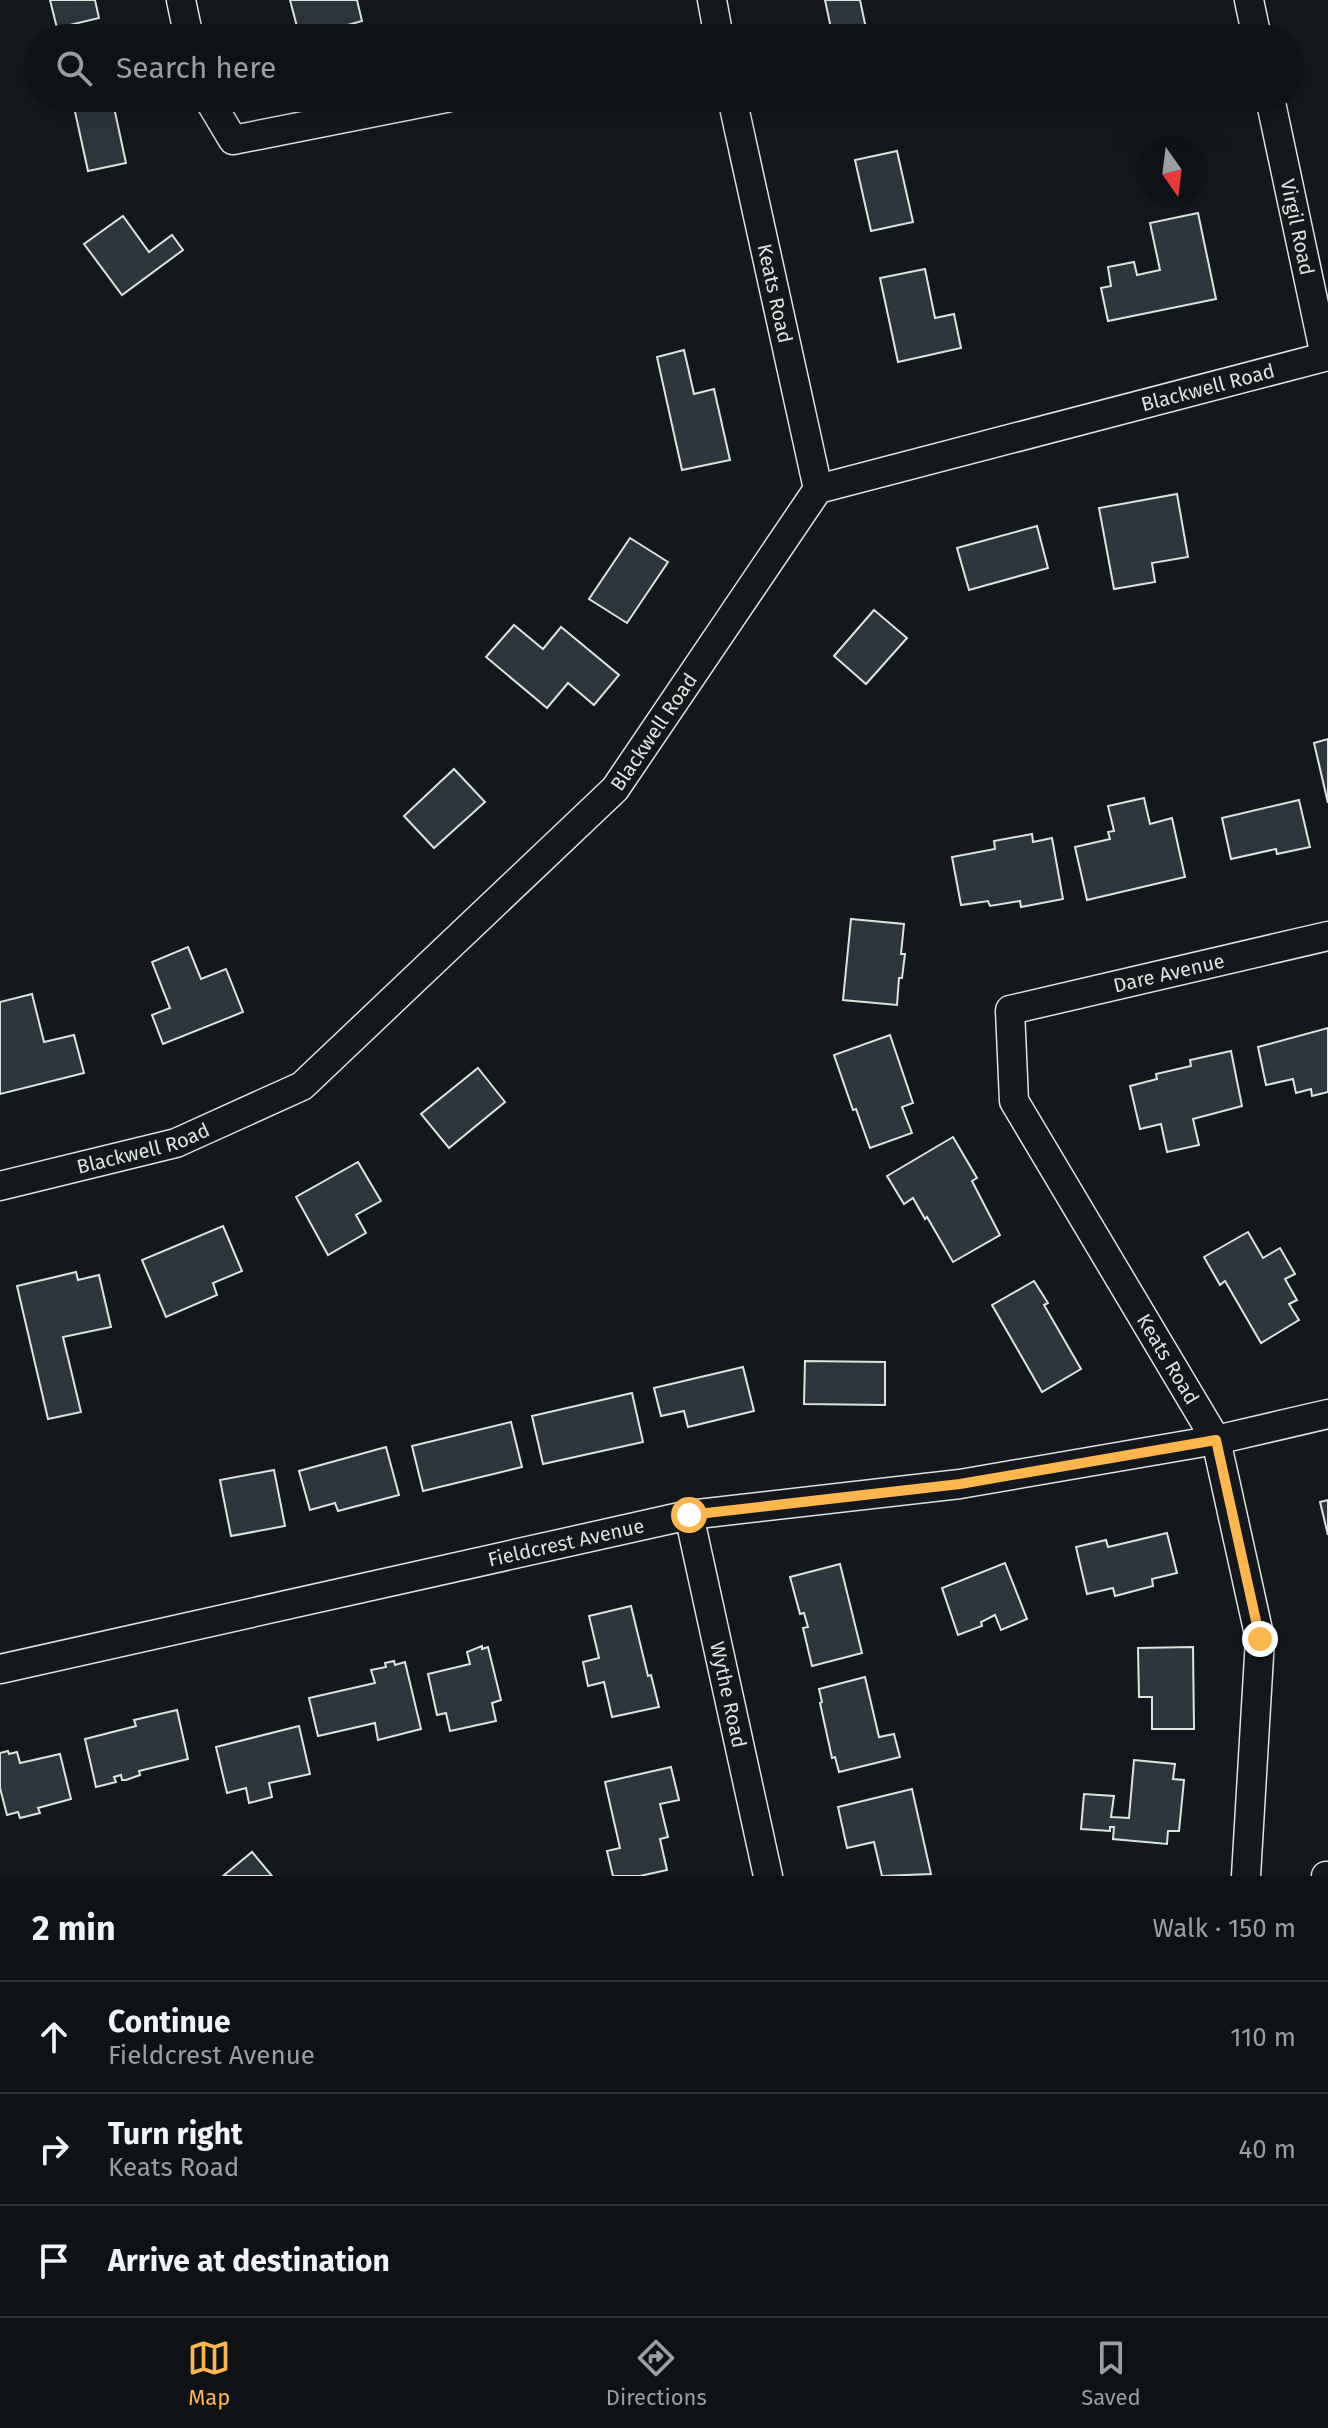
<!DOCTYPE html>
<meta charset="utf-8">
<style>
body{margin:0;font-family:"Fira Sans",sans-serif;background:#181b1e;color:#f1f3f6}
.compass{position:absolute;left:1136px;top:136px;width:72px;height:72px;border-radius:50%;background:#0f1215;box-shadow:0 8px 32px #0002;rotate:166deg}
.stop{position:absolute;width:24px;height:24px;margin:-18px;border:6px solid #ffb74d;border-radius:50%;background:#fff}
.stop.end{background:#ffb74d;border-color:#fff;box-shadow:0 2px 8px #0008}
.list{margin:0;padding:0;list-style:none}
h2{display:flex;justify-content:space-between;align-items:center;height:104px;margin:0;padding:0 32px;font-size:34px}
h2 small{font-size:26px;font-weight:400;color:#9b9ea0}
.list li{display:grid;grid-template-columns:52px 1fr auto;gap:24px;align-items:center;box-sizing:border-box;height:112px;padding:0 32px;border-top:2px solid #2f3234}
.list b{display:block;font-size:30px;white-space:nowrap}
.list p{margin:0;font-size:26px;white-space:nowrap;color:#9b9ea0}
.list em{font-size:26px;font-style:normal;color:#9b9ea0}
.icon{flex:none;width:44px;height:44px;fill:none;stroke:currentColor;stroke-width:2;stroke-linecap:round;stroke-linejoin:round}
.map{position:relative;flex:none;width:1328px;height:1876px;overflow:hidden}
.search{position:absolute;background:#0f1215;box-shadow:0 8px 32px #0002;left:24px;right:24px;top:24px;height:88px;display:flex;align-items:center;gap:20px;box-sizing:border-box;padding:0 28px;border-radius:44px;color:#9b9ea0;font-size:30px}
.sheet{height:440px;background:#0f1215}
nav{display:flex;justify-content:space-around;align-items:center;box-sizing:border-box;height:112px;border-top:2px solid #2f3234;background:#0f1215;font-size:22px;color:#9b9ea0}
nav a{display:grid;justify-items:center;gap:4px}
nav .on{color:#ffb74d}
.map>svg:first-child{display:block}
.building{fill:#2c363c;stroke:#d8e6dc;stroke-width:2}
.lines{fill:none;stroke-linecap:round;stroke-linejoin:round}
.street-casing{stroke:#d8e6dc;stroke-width:31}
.street{stroke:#14181c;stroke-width:28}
.route{stroke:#ffb74d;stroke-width:10}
.labels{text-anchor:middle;stroke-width:6;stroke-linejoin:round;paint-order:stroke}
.street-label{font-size:20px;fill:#d8e6dc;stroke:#14181c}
</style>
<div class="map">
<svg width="1328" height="1876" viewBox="0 0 1328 1876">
<rect width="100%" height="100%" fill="#14181c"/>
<g class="building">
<path d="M50 0H95L99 18 57 28Z"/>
<path d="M290 0H357L362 21 300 38Z"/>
<path d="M825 0H860L868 38H833Z"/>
<path d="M72 98H112L126 163 88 171Z"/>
<path d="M897 151 913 222 871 231 855 160Z"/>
<path d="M1198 213 1216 299 1108 321 1101 288 1111 286 1108 267 1134 262 1137 275 1160 270 1150 223Z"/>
<path d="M123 216 149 252 172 235 183 250 122 295 84 244Z"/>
<path d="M925 269 935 318 954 314 961 348 898 362 880 278Z"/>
<path d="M684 350 694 394 714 389 730 460 682 470 657 357Z"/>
<path d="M1177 494 1188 557 1152 563 1155 582 1114 589 1099 508Z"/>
<path d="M1037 526 1048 568 969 590 957 548Z"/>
<path d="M630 538 668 562 627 623 589 599Z"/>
<path d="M874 610 907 638 866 684 834 656Z"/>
<path d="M514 625 543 649 561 627 619 675 594 705 568 683 547 708 486 657Z"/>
<path d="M1328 739V803L1314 743Z"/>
<path d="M454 769 485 802 434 848 404 816Z"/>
<path d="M1144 798 1150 824 1172 818 1185 877 1087 900 1075 847 1110 839 1108 832 1114 831 1108 806Z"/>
<path d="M1299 800 1310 847 1277 854 1276 849 1231 859 1222 818Z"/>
<path d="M1032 834 1033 842 1052 838 1063 899 1021 907 1020 901 990 906 988 901 961 905 952 857 995 849 994 841Z"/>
<path d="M851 919 904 924 901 954H905L902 978H899L897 1005 843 1000Z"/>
<path d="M188 947 201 979 226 969 243 1012 163 1044 152 1015 170 1008 152 962Z"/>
<path d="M32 994 44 1042 74 1035 84 1073 0 1094V1002Z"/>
<path d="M1328 1028V1092L1312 1096 1311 1089 1296 1093 1293 1079 1266 1085 1258 1047Z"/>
<path d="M890 1035 913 1103 902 1107 912 1133 870 1148 856 1109 853 1110 834 1055Z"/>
<path d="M1231 1051 1242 1106 1193 1119 1199 1145 1167 1152 1161 1124 1140 1129 1130 1086 1157 1079 1156 1074 1191 1066 1190 1060Z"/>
<path d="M478 1068 505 1102 449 1148 421 1114Z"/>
<path d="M953 1137 977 1178 972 1181 1000 1235 953 1262 927 1217 925 1219 913 1198 904 1204 887 1176Z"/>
<path d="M358 1162 381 1201 356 1215 366 1233 328 1255 296 1197Z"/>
<path d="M223 1226 242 1271 213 1283 217 1295 166 1317 142 1260Z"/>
<path d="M1248 1232 1263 1258 1280 1248 1295 1274 1285 1279 1297 1300 1289 1304 1299 1320 1261 1343 1225 1281 1220 1285 1204 1257Z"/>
<path d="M76 1272 78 1280 99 1275 111 1327 63 1337 81 1412 48 1419 17 1286Z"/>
<path d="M1034 1281 1048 1303 1044 1305 1081 1369 1042 1392 992 1305Z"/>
<path d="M805 1361 885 1362V1405L804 1404Z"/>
<path d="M743 1367 754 1411 688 1427 684 1411 661 1416 654 1388Z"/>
<path d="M632 1393 643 1442 543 1464 532 1416Z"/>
<path d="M511 1422 522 1467 423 1491 412 1446Z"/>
<path d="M386 1447 399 1495 338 1511 335 1503 310 1510 299 1471Z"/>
<path d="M274 1470 285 1526 231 1536 220 1480Z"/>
<path d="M1328 1500V1535L1320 1502Z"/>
<path d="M1167 1533 1177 1573 1152 1579 1153 1586 1115 1596 1113 1588 1087 1594 1076 1547 1106 1540 1108 1547Z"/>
<path d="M1005 1563 1027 1619 1001 1630 995 1615 981 1622 982 1626 958 1635 942 1588Z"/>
<path d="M840 1564 862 1653 812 1666 803 1628 808 1627 804 1613 800 1614 790 1577Z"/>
<path d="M631 1606 648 1676 651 1675 659 1707 612 1717 604 1682 588 1686 583 1662 599 1658 589 1616Z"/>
<path d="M482 1646V1649L488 1647 501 1700 492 1703 496 1721 450 1731 446 1713 437 1715 428 1674 470 1664 467 1652Z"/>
<path d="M1193 1647 1194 1729H1152V1697H1139L1138 1648Z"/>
<path d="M394 1661 395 1665 405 1662 421 1729 378 1740 375 1723 318 1736 309 1698 375 1683 371 1670 386 1667 385 1663Z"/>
<path d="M865 1677 879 1737 894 1734 900 1757 839 1772 835 1757 832 1758 820 1703 822 1702 819 1689Z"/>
<path d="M177 1710 188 1759 139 1771 140 1775 126 1780H122L121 1775 114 1777 116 1782 96 1787 85 1739 136 1726 134 1720Z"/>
<path d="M299 1726 310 1774 269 1783 272 1797 249 1803 246 1788 227 1793 216 1747Z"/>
<path d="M8 1751 9 1754 17 1752 20 1763 60 1754 71 1799 38 1808 40 1813 20 1818 18 1812 7 1815 0 1788V1753Z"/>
<path d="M1134 1760 1175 1764 1173 1779 1184 1780 1179 1831H1168L1167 1844 1113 1839 1114 1827H1110V1831L1081 1829 1084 1794 1114 1796 1111 1817 1129 1818Z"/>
<path d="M671 1767 679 1800 660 1804 668 1837 660 1839 667 1870 640 1876H613L607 1851 620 1848 605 1782Z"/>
<path d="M912 1789 931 1874 882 1876 874 1842 847 1848 838 1807Z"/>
<path d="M252 1852 272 1876H223Z"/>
</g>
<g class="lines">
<g class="street-casing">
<g id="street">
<path d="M181 0 189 38"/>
<path d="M712 0 719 38"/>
<path d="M1249 0 1257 38"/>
<path d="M208 98 233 140 446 98"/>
<path id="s1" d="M732 98 818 489"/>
<path id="s2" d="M1270 98 1325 356"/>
<path id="s3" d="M0 1186 176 1143 302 1086 615 789 818 489 1328 356"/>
<path id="s4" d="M689 1515 768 1876"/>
<path id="s5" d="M0 1669 689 1515 960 1484 1216 1440 1328 1414"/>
<path id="s6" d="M1246 1876 1260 1639 1216 1440 1014 1101 1010 1010 1328 936"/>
<path d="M1326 1876H1328"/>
</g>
</g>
<use href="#street" class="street"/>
</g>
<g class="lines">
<path class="route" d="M689 1515 960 1484 1216 1440 1260 1639"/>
</g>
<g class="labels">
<g class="street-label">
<text dy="7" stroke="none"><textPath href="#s2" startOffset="132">Virgil Road</textPath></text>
<text dy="7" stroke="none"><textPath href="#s1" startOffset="200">Keats Road</textPath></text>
<text dy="7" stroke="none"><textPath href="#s3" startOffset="1516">Blackwell Road</textPath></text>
<text dy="7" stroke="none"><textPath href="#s3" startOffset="820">Blackwell Road</textPath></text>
<text dy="7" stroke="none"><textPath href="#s6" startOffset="1090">Dare Avenue</textPath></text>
<text dy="7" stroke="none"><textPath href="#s3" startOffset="148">Blackwell Road</textPath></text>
<text transform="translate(1168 1359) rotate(59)" y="7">Keats Road</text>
<text dy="7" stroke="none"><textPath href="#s5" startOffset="580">Fieldcrest Avenue</textPath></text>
<text dy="7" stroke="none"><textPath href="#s4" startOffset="184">Wythe Road</textPath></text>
</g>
</g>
</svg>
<svg class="compass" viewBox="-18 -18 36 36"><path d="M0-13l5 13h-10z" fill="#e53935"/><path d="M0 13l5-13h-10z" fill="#9b9ea0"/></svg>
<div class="stop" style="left:689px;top:1515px"></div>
<div class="stop end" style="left:1260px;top:1639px"></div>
<div class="search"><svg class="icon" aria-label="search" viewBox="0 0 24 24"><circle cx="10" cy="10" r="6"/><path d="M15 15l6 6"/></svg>Search here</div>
</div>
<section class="sheet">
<h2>2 min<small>Walk · 150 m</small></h2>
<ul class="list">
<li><svg class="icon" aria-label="ahead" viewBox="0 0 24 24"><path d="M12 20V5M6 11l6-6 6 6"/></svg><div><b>Continue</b><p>Fieldcrest Avenue</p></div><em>110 m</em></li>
<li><svg class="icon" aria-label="right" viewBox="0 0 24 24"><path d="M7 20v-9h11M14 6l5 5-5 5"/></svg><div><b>Turn right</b><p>Keats Road</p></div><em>40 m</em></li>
<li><svg class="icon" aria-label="arrive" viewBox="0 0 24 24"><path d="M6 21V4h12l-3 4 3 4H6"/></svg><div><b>Arrive at destination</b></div></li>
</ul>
</section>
<nav>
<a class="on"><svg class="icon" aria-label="map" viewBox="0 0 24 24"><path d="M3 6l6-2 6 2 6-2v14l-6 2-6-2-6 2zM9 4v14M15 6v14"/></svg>Map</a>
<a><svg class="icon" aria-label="directions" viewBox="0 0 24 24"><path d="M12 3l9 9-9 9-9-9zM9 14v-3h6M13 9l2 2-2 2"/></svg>Directions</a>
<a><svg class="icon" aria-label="saved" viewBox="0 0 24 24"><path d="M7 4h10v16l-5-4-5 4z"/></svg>Saved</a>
</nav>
